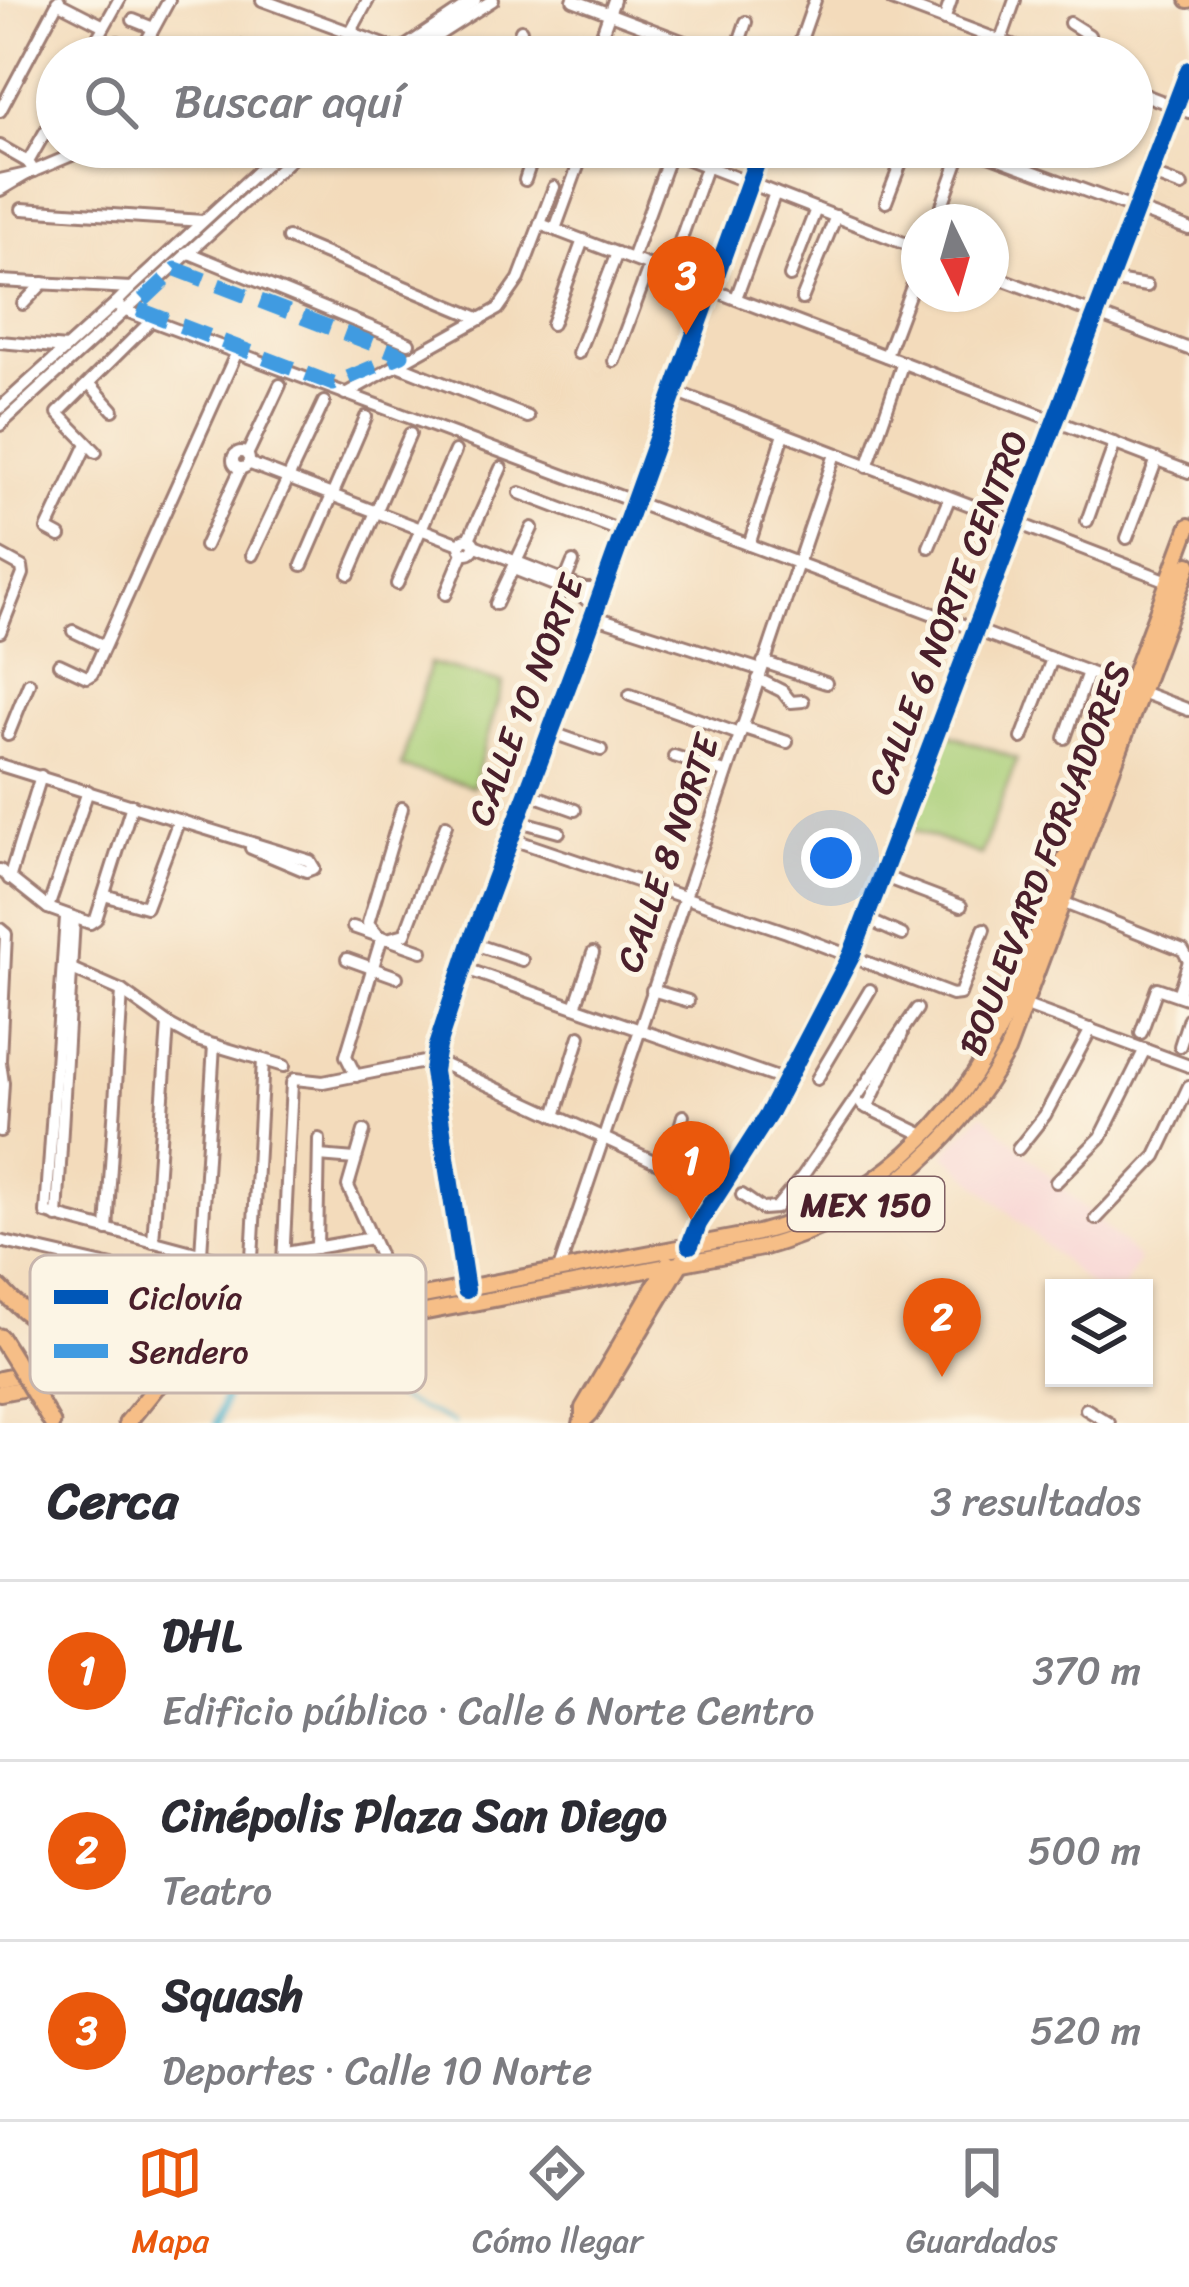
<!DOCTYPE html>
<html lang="es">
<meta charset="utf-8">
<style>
body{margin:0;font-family:Sriracha,sans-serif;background:#f2f2f3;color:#2b2b33}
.controls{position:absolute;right:36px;bottom:36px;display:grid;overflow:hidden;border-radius:0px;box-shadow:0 3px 9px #0004}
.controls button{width:108px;height:108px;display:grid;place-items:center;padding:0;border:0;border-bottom:3px solid #e1e1e2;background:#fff;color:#2b2b33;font:60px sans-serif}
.compass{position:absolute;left:901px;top:204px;width:108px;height:108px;border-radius:50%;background:#fff;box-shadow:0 3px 9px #0004;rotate:175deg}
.you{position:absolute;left:831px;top:858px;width:42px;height:42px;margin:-30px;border:9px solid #fff;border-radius:50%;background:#1a73e8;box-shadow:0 0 0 18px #1a73e833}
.badge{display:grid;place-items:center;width:78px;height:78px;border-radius:50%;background:#ea580c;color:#fff;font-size:39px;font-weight:700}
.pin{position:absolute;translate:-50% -99px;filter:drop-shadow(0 3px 6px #0008)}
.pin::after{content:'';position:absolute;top:63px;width:42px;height:36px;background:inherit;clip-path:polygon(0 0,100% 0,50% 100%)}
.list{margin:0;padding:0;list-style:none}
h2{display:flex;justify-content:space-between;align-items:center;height:156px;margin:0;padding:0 48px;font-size:51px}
h2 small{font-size:39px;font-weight:400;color:#7c7c81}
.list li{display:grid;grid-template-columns:78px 1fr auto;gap:36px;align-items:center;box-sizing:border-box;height:180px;padding:0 48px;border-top:3px solid #e1e1e2}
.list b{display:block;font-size:45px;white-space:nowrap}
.list p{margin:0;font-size:39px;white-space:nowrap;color:#7c7c81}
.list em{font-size:39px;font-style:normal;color:#7c7c81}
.icon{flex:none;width:66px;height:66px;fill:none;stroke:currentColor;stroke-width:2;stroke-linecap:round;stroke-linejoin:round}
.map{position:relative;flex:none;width:1189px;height:1423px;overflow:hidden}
.search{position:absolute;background:#fff;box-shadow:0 3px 9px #0004;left:36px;right:36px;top:36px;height:132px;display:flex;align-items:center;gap:30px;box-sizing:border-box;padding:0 42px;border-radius:66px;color:#7c7c81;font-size:45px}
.sheet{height:696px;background:#fff}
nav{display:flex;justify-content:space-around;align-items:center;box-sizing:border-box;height:168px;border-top:3px solid #e1e1e2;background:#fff;font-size:33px;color:#7c7c81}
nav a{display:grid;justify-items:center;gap:6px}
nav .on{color:#ea580c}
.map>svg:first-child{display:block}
.built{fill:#f7cfd1}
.green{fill:#aacf79;stroke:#7a7752;stroke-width:3}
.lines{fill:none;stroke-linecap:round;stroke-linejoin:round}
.stream{stroke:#4aafc9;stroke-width:3}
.canal{stroke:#4aafc9;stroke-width:8}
.minor-casing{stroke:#9e7d73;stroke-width:16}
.major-casing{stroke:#9e7d73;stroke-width:20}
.highway-casing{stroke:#9e7d73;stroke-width:21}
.minor{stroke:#fff;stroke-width:10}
.major{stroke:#f6be87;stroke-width:14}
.highway{stroke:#f6be87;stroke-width:15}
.highway-bridge-casing{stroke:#9e7d73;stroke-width:21;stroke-linecap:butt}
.highway-bridge{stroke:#f6be87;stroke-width:15}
.quiet{stroke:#409be1;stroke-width:15;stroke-dasharray:30 15;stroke-linecap:butt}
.cycleway-casing{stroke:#fcf5e5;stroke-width:26}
.cycleway{stroke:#0057b8;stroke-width:18}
.labels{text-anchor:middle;stroke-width:10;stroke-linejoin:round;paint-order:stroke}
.shield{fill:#fcf5e5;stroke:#7f5f63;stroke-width:3}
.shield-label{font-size:33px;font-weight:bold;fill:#4a1f2b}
.street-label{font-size:36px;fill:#4a1f2b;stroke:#fcf5e5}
.key{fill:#fcf5e5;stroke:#c7b5ad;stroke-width:3}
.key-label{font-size:33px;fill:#4a1f2b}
</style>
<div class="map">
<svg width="1189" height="1423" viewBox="0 0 1189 1423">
<rect width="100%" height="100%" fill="#fcf5e5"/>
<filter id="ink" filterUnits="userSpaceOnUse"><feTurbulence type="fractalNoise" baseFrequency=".00833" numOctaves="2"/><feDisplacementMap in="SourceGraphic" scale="24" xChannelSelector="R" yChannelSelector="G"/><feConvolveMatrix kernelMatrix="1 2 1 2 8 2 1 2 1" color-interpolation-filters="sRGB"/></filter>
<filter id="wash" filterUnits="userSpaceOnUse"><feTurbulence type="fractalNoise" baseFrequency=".004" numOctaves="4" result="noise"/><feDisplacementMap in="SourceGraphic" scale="48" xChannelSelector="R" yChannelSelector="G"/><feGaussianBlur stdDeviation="2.7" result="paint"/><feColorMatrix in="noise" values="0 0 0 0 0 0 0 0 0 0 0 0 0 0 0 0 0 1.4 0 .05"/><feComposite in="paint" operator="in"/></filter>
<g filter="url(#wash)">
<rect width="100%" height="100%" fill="#f3dbbb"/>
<path class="built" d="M983 1113 1139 1259 1124 1288H1093L944 1154Z"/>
<g class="green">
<path d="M430 663 503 683 473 787 401 767Z"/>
<path d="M944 732 1017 759 981 855 908 828Z"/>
</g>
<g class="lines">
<path class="stream" d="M288 1351 455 1423"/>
<path class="canal" d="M217 1423 236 1359"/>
</g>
</g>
<g filter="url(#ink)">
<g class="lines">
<g class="minor-casing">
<g id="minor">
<path d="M262 0 417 57"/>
<path d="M573 0 724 57"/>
<path d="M892 0 1044 57"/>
<path d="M57 2 104 26"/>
<path d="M133 20 153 28"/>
<path d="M944 20 951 0"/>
<path d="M1070 23 1089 35 1094 46 1091 57"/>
<path d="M350 33 368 0"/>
<path d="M118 42 140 54"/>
<path d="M407 55 493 0"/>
<path d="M87 57 119 0"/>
<path d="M138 57 169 0"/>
<path d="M234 57 239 46"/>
<path d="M390 57 475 0"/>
<path d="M511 57 521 30"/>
<path d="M594 57 614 0"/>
<path d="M648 57 657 32"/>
<path d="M734 57 746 22"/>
<path d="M795 57 815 0"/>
<path d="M995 57 1015 0"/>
<path d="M1132 90 1189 112"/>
<path d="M0 111 59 0"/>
<path d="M0 146 28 162"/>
<path d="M657 147 919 249"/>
<path d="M967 147 1189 229"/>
<path d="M34 171 28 162 57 111"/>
<path d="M1150 174 1182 186"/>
<path d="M0 180 27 174"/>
<path d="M525 180 536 147"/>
<path d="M0 190 27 174 91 147"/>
<path d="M886 202 907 147"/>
<path d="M22 209 203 221"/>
<path d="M936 222 963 147"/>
<path d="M540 224 1189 472"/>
<path d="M555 229 585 147"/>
<path d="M288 238 481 319"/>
<path d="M679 244 707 165"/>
<path d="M187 252 409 343"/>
<path d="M632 259 671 152"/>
<path d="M991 275 1189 349"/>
<path d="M790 276 816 209"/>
<path d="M1109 280 1147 286"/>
<path d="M0 281 131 288"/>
<path d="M736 298 775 193"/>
<path d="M802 299 836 216"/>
<path d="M23 304 43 283"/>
<path d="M126 311 1189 710"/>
<path d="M126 311 116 303 131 288 284 147"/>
<path d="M552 324 583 240"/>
<path d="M0 342 66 348"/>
<path d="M578 353 617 253"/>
<path d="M886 356 919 268"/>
<path d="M614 361 650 265"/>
<path d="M400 366 528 417"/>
<path d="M89 383 113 410"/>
<path d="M673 391 1168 581"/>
<path d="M345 394 498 309 519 279 554 187"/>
<path d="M0 408 116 303"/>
<path d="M0 425 304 147"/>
<path d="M96 452 58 413 150 322"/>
<circle cx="241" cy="460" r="8"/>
<path d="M247 455 280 385"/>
<path d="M248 463 460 544"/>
<path d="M867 467 903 362"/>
<path d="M520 493 623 532"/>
<path d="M1087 521 1115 443"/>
<path d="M60 536 47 529 86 446"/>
<path d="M1127 538 1157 459"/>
<circle cx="467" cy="546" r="7"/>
<path d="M469 539 501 468"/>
<path d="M474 545 585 589H603"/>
<path d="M749 545 784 434"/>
<path d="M205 546 241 468"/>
<path d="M929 547 949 499"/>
<path d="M0 555 22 567 23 574 0 632"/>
<path d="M252 555 324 402"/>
<path d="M302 565 366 417"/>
<path d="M514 569 582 596 596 608"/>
<path d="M349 574 410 434"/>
<path d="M397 584 455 451"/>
<path d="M446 594 463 553"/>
<path d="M496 604 532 528"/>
<path d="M551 615 573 562"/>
<path d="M593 616 761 670"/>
<path d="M73 631 104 646"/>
<path d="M763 662 826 683"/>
<path d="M59 664 87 677 92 674 236 354"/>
<path d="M758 679 782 691 791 702 803 701"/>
<path d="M630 695 739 734"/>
<path d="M741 727 787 742"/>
<path d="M550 732 601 750"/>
<path d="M8 735 29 683"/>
<path d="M1022 738 1052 659"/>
<path d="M1065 738 1088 672"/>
<path d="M674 756 725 772"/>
<path d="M0 765 310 861 314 868"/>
<path d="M527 793 575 810"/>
<path d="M516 820 559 832"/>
<path d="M509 838 787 932 952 995 960 994 984 929"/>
<path d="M251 848 306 871 314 868"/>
<path d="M0 870 48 908 90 923 96 919 132 805"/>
<path d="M882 876 961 906"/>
<path d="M9 879 41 776"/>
<path d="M104 895 146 907 179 820"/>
<path d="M1062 902 1183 950 1189 961 1178 995"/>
<path d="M48 908 88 791"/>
<path d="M66 917 46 1213 241 1265"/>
<path d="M866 919 902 935"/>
<path d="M353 927 387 939 405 934 446 825"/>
<path d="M0 929 6 934 0 1059"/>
<path d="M377 934 368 923 402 808"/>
<path d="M391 940 422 951"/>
<path d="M471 943 522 960"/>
<path d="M347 959 397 977"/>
<path d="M65 966 122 991 168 1024 197 1040 284 1066"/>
<path d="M463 968 786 1081"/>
<path d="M652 990 688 1001"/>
<path d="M1021 1004 1189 1066"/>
<path d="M575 1007 593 953"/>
<path d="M1141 1033 1157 988 1189 999"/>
<path d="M1180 1046 1189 1018"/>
<path d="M263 1060 252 1258 279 1320"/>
<path d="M0 1062 3 1083 0 1131"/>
<path d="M356 1076 346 1056 382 937"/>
<path d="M817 1079 870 990"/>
<path d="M862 1105 926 1136"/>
<path d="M867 1108 902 1034"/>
<path d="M555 1116 580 1036"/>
<path d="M364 1131 348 1186 379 1254"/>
<path d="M1018 1149 1045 1115 1091 1029"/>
<path d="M319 1156 355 1159"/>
<path d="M669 1167 683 1116"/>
<path d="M1056 1182 1101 1137 1145 1049"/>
<path d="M742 1195 762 1209 776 1208 802 1177 917 1009"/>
<path d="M57 1217 74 919"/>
<path d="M1096 1219 1156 1156 1189 1086"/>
<path d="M107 1230 122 991"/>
<path d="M0 1241 229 1294 268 1325"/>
<path d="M153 1242 168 1024"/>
<path d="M690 1245 698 1224 768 1115 851 956 1189 70"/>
<path d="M317 1248 319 1139"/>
<path d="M286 1253 372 1238"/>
<path d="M201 1254 214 1045"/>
<path d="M241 1265 257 1290 266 1294"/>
<path d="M558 1272 835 454"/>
<path d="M466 1290 433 1071 437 1046 471 943 581 650 762 147"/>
<path d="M280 1323 292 1083 295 1079 323 1082 434 1060 719 1191"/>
<path d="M1086 1409 1109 1423"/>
</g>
</g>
<g class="major-casing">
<g id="major">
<path d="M1188 0H1189"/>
<path d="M0 1379 110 1355 758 1233C873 1203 957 1123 1006 1016L1189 526"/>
<path d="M0 1393 762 1248C871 1217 952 1150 1007 1051L1189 564"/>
<path d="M583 1421V1408L668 1263"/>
<path d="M581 1423 591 1413 683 1260"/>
</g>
</g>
<g class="highway-casing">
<g id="highway">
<path d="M0 1288C32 1324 65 1338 110 1355"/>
<path d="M0 1337 15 1361"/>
<path d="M39 1401 52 1423"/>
<path d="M127 1423 157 1386 214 1351"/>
</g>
</g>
<use href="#minor" class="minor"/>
<use href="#major" class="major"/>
<use href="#highway" class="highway"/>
<g class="highway-bridge-casing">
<path id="highway-bridge" d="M15 1361 39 1401"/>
</g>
<use href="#highway-bridge" class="highway-bridge"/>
<path class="quiet" d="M176 269 402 355 333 384 135 308Z"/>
<g class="cycleway-casing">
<g id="cycleway">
<path d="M690 1245 698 1224 768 1115 851 956 1189 70"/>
<path d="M466 1290 433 1071 437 1046 471 943 581 650 762 147"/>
</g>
</g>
<use href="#cycleway" class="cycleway"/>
</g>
</g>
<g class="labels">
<rect class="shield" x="788" y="1177" width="156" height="54" rx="9"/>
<g class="shield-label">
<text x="866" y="1216">MEX 150</text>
</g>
<g class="street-label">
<text transform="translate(947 612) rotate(-69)" y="13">CALLE 6 NORTE CENTRO</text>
<text transform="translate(525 700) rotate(-69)" y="13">CALLE 10 NORTE</text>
<text transform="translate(667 853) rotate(-71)" y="13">CALLE 8 NORTE</text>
<text transform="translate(1044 858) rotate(-69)" y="13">BOULEVARD FORJADORES</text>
</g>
</g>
<rect x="30" y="1255" width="396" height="138" rx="18" class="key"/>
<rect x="54" y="1290" width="54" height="14" fill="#0057b8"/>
<rect x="54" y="1344" width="54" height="14" fill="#409be1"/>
<g class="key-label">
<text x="129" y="1309">Ciclovía</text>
<text x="129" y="1363">Sendero</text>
</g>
</svg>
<div class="controls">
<button><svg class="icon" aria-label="layers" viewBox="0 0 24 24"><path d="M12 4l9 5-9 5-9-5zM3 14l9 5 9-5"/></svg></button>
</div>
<svg class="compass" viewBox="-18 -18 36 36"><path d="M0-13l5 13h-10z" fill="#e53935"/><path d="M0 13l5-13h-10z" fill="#7c7c81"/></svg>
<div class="you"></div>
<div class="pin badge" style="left:691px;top:1220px">1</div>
<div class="pin badge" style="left:942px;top:1377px">2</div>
<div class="pin badge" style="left:686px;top:335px">3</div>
<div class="search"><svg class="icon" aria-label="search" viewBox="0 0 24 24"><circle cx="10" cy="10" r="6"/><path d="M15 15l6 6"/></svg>Buscar aquí</div>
</div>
<section class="sheet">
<h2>Cerca<small>3 resultados</small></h2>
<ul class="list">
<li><span class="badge">1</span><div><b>DHL</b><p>Edificio público · Calle 6 Norte Centro</p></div><em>370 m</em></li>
<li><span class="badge">2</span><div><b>Cinépolis Plaza San Diego</b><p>Teatro</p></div><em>500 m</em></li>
<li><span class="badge">3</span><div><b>Squash</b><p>Deportes · Calle 10 Norte</p></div><em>520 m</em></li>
</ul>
</section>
<nav>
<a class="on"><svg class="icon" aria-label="map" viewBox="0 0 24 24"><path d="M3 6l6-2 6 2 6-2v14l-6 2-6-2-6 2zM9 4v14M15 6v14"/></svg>Mapa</a>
<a><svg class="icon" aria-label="directions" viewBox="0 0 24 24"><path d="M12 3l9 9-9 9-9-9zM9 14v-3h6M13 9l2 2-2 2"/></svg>Cómo llegar</a>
<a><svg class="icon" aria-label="saved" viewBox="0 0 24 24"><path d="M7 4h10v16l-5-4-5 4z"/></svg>Guardados</a>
</nav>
